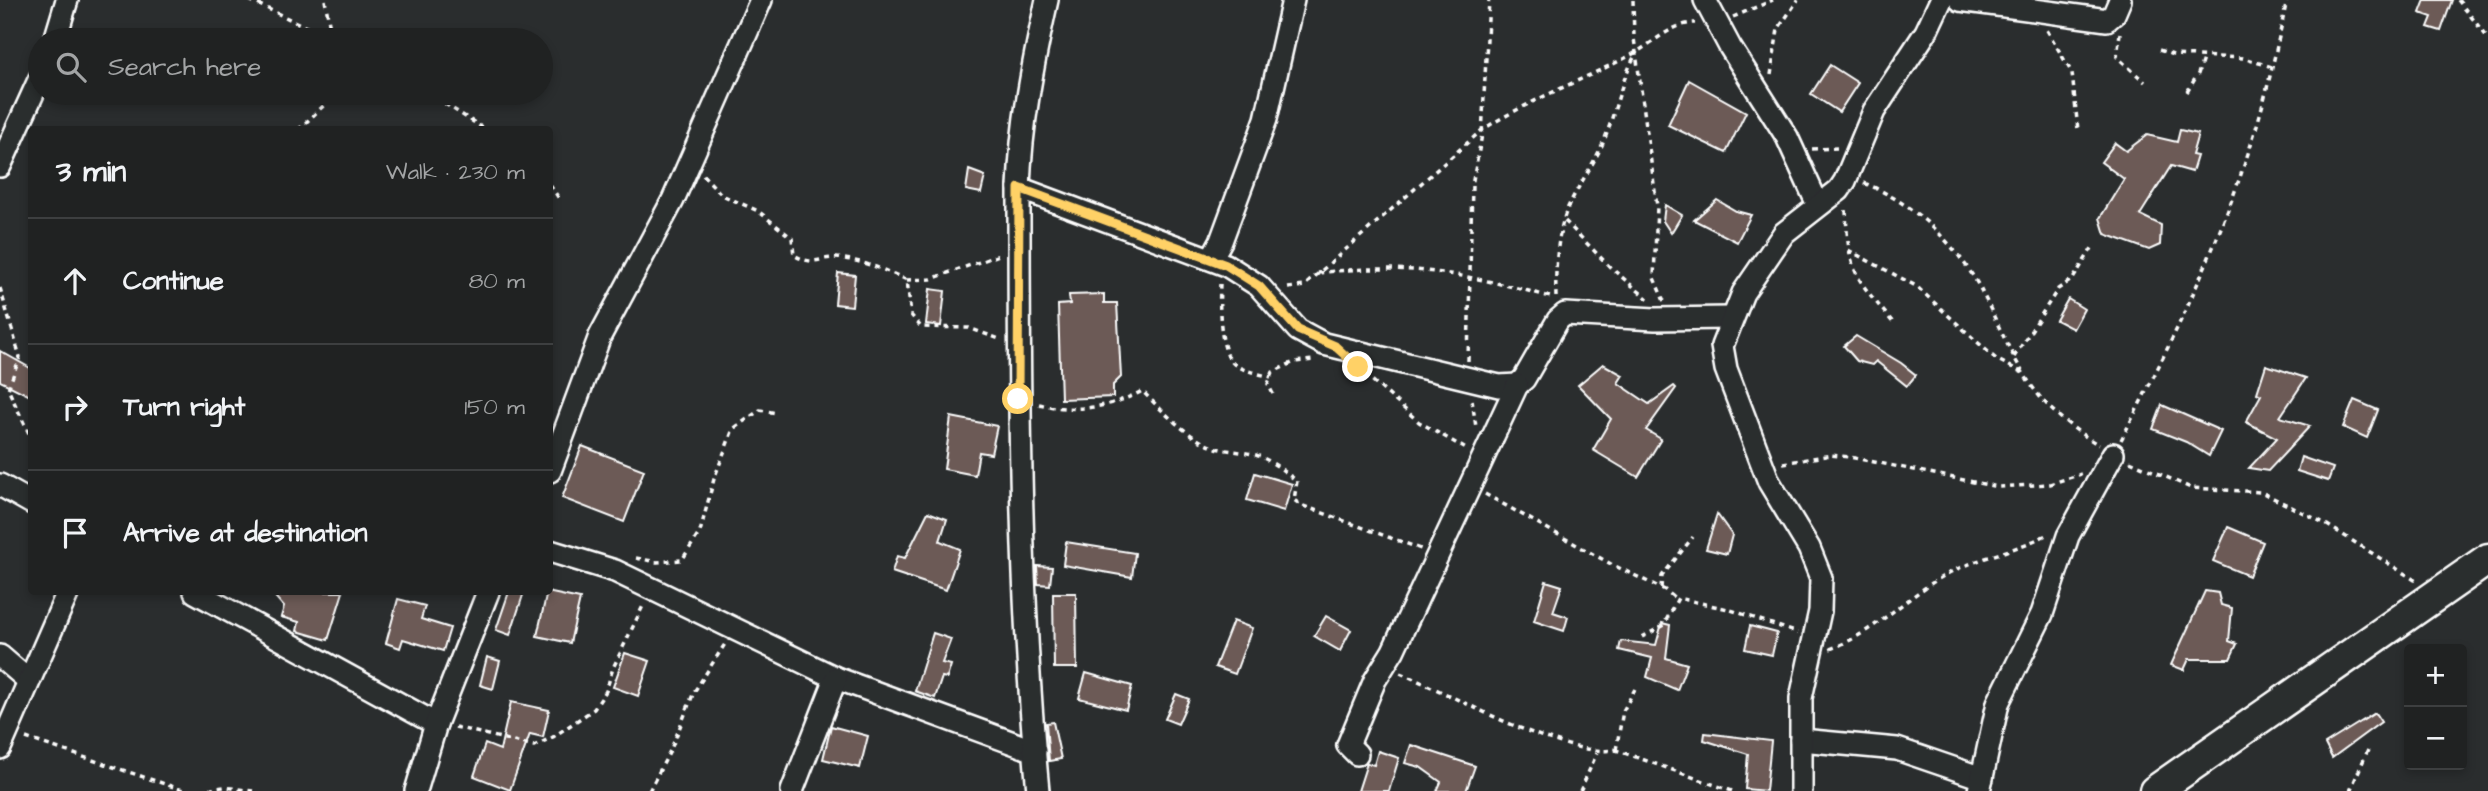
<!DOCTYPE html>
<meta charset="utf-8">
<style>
body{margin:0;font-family:"Architects Daughter",sans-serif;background:#2d2f2f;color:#f1f3f6}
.controls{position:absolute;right:21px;bottom:21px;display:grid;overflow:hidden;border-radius:7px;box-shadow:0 4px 10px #0003}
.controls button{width:63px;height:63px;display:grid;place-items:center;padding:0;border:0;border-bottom:2px solid #3d3f40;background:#202222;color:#f1f3f6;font:35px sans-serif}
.stop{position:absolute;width:21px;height:21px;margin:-16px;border:5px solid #ffd166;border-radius:50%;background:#fff}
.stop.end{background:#ffd166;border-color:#fff;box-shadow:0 2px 7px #0008}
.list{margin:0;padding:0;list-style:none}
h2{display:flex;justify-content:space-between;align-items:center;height:91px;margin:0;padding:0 28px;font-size:30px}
h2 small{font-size:23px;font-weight:400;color:#a2a4a5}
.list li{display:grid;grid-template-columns:46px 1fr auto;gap:21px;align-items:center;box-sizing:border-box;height:126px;padding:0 28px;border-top:2px solid #3d3f40}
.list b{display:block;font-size:26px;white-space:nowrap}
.list em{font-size:23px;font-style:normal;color:#a2a4a5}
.icon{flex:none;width:38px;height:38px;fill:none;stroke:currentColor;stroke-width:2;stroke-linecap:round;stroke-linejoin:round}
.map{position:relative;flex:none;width:2488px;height:791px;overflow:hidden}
.search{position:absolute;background:#202222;box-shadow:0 4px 10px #0003;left:28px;top:28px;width:525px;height:77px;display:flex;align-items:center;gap:18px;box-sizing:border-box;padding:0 24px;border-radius:38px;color:#a2a4a5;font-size:26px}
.panel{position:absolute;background:#202222;box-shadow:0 4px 10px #0003;left:28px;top:126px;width:525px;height:469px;border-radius:7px}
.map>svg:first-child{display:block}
.building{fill:#6c5a56;stroke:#fff;stroke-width:2}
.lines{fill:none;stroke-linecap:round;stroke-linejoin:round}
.street-casing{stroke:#fff;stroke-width:26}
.secondary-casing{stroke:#fff;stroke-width:35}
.path{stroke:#fff;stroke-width:3.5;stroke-dasharray:5 5;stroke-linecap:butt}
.street{stroke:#2a2d2e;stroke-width:21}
.secondary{stroke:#2a2d2e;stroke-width:30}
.route{stroke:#ffd166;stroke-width:9}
</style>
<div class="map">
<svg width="2488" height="791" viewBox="0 0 2488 791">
<rect width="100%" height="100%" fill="#2a2d2e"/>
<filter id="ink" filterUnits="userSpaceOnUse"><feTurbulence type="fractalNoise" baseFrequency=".0143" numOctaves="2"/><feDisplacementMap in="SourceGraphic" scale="14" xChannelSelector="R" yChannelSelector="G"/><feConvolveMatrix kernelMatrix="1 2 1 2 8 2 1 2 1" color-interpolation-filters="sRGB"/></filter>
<g filter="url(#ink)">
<g class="building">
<path d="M2425 0H2452L2441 31 2428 27 2432 17 2420 13Z"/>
<path d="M1830 65 1858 83 1839 112 1811 94Z"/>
<path d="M1689 80 1746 112 1726 153 1668 125Z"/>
<path d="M2180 130 2198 134 2192 155 2197 156 2192 172 2171 166 2140 215 2161 225 2160 245 2149 250 2105 234 2100 218 2124 179 2101 162 2115 143 2126 151 2147 135 2177 142Z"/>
<path d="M969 170 985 176 981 193 966 190Z"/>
<path d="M1717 200 1736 211 1751 215 1737 242 1694 220Z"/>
<path d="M1665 205 1682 215 1671 233 1663 221Z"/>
<path d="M838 273 855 275 852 306 835 304Z"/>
<path d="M930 289 945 291 941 326 926 324Z"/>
<path d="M1104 294V303H1117L1121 377 1113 385V397L1061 399 1058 305 1070 304 1069 295Z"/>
<path d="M2068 299 2084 309 2073 329 2056 320Z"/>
<path d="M1856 336 1901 363 1916 375 1907 386 1876 361 1872 365 1857 361 1844 346Z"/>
<path d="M0 351 32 369V397L0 381Z"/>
<path d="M1603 364 1623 375 1618 383 1649 404 1674 386 1676 388 1646 430 1661 439 1638 477 1593 450 1611 419 1578 385Z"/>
<path d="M2266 365 2306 378 2280 417 2310 426 2268 471 2249 468 2277 438 2246 422 2261 395 2257 393Z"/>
<path d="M2354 400 2378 410 2367 438 2343 427Z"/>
<path d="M2162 405 2221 431 2209 456 2186 442 2153 429Z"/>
<path d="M951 417 997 426 991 454 979 452 975 475 944 469Z"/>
<path d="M582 446 644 470 624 522 562 498Z"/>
<path d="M2301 457 2333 468 2328 481 2297 471Z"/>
<path d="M1255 473 1292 484 1284 511 1247 500Z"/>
<path d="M928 512 947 519 940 541 960 549 946 590 892 572 897 556 905 558Z"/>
<path d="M1717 514 1732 535 1727 554 1706 549Z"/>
<path d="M2228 527 2263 542 2249 576 2213 561Z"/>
<path d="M1066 542 1135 553 1132 577 1063 565Z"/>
<path d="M1037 566 1052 567 1050 585 1038 584Z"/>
<path d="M1546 581 1562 586 1553 612 1568 617 1564 631 1534 621Z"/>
<path d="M2205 591 2218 593 2221 605 2232 608 2229 641 2237 644 2230 659H2189L2184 670 2171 665Z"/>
<path d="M271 592H343L328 640 297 631 299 622 281 617 284 607Z"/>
<path d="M509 592H524L510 635 496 630Z"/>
<path d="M547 592 580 599 570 643 537 636Z"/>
<path d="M1053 593H1076L1077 668H1054Z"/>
<path d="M398 599 425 606 421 619 450 628 443 651 403 639 400 648 386 643Z"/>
<path d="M1326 616 1351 630 1340 651 1314 636Z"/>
<path d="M1233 621 1252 628 1235 674 1215 667Z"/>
<path d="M1662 623 1670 625 1666 658 1687 664 1677 690 1647 677 1652 658 1619 650 1621 641 1656 645Z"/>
<path d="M1750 626 1777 633 1772 655 1745 649Z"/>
<path d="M933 633 951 639 942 663 951 665 947 678 942 677 935 698 915 691Z"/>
<path d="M625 653 650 661 638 696 613 687Z"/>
<path d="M487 657 500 661 493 689 480 685Z"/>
<path d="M1086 673 1132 686 1126 710 1079 698Z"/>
<path d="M1176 694 1189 699 1178 724 1165 719Z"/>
<path d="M511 702 549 710 543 737 530 734 510 790 474 776 485 744 500 750Z"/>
<path d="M2375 713 2381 722 2332 758 2325 744Z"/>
<path d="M1053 722 1061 759 1049 761 1046 723Z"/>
<path d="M831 726 868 736 860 768 823 759Z"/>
<path d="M1705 733 1771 741 1766 791 1745 789 1748 754 1704 740Z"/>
<path d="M1411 745 1475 766 1466 791H1437L1441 782 1420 767 1405 763Z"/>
<path d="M1378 751 1399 758 1389 791H1358L1367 763 1374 765Z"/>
</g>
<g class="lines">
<g class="street-casing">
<g id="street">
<path d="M1705 0 1730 47 1787 137 1818 205"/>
<path d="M1960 0 2107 20 2114 14 2120 0"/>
<path d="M55 40 67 0"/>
<path d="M0 166 40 78"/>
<path d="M1019 188 1226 265 1259 286 1298 330 1324 344 1499 386 1517 385 1524 379 1558 320 1565 314 1655 319 1730 318"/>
<path d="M1211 259 1221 241 1266 119 1293 0"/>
<path d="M550 471 600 336 673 200 761 0"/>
<path d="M0 485 32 503"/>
<path d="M550 551 615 571 836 678 1035 751"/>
<path d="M195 592 436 724"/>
<path d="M0 656 29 681"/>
<path d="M1801 740 1897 749 1982 778"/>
<path d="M0 748 68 592"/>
<path d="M1357 754 1348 745 1375 680 1393 651 1517 385"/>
<path d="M416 791 436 724 488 592"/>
<path d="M792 791 836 678"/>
<path d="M1038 791C1019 590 1019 390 1019 188 1021 124 1033 63 1047 0"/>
<path d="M1801 791V698L1820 611 1821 578 1809 548 1769 482 1726 369 1722 346 1743 293 1784 233 1839 190 1845 181 1874 111 1926 32 1941 0"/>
<path d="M1979 791 1998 703 2042 614 2068 536 2113 454"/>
</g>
</g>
<g class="secondary-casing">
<path id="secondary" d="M2155 791 2488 559"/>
</g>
<g class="path">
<path d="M249 0 334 40"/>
<path d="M325 0 332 40"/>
<path d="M1633 0 1634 38 1657 206 1654 278 1664 301"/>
<path d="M2458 0 2488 38"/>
<path d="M1733 17 1773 0"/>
<path d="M2047 30 2072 73 2078 130"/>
<path d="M2120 33 2117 57 2145 82"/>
<path d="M2159 50 2173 55 2243 58 2272 67"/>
<path d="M1771 75 1778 29 1798 0"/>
<path d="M2187 92 2198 74 2204 56"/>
<path d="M428 93 486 130"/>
<path d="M298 130 337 93"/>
<path d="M1812 149 1839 148"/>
<path d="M703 175 722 195 758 211 792 238 794 255C814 267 819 257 837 258 861 260 885 270 907 280L911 315 921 327 969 328 1002 340"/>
<path d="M1864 183C1912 202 1957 244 1981 290 1999 325 2013 362 2037 393 2053 414 2077 432 2099 445"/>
<path d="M550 185 560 200"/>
<path d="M1846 210C1848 275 1856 277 1895 325"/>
<path d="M1565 221 1611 268 1648 299"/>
<path d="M1848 250 1916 286 1996 359 2023 373"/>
<path d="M1318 273C1407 262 1469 274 1554 298"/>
<path d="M907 280 931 279 999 255"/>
<path d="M1220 284C1219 302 1219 353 1234 364 1243 371 1260 374 1271 377"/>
<path d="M0 288 20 357 8 389 32 440"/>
<path d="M1288 288 1304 286 1482 130C1529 100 1583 80 1633 54 1652 44 1672 23 1695 23"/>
<path d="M1556 297C1555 268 1557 227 1571 201 1583 178 1598 158 1607 133 1617 105 1622 78 1637 52"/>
<path d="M2014 357 2058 289 2073 279 2094 245"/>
<path d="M1468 361 1472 185 1482 135 1489 0"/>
<path d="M1365 374 1419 422 1468 450"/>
<path d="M1273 394 1268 384 1273 372 1294 362 1313 360"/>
<path d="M1472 400 1476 427"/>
<path d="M1039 404C1075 413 1110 408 1142 391 1161 409 1180 430 1204 443 1220 452 1239 450 1256 455 1271 460 1285 472 1297 481L1294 500 1301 505 1421 549"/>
<path d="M2121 440C2174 339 2224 235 2257 125 2269 84 2278 42 2287 0"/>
<path d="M2130 461 2191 488 2261 492 2324 523 2418 582"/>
<path d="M1783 463 1831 455 1850 457 1998 487 2050 484 2081 474"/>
<path d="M1485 494 1611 564 1665 590 1676 599"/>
<path d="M636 558 657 562 682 560 700 532 714 479 733 429 760 410 777 413"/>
<path d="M1661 588 1662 576 1693 537"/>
<path d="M1642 637 1663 626 1678 598 1728 609 1798 633"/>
<path d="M1830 649C1875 633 1905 597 1947 574 1979 557 2016 551 2048 534"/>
<path d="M1400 673C1455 695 1560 758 1616 750L1732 791"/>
<path d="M455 727 534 746 553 737 594 709 606 691 613 668 644 604"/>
<path d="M26 738 186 791"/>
<path d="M1616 750 1623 711 1635 689"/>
<path d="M199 791 224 787 253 791"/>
<path d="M649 791 671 749 694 692 725 644"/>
<path d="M1580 791 1597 753"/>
<path d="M2350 791 2368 750"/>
</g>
<use href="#street" class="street"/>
<use href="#secondary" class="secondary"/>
</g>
</g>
<g class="lines" filter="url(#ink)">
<path class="route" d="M1018 399 1019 188 1226 265 1259 286 1298 330 1335 346 1358 367"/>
</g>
</svg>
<div class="controls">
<button>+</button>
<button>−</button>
</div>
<div class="stop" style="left:1018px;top:399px"></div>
<div class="stop end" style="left:1358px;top:367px"></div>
<div class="search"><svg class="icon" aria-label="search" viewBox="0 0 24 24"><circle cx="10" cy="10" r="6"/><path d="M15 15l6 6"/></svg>Search here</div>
<section class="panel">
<h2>3 min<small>Walk · 230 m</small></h2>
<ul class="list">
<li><svg class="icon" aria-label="ahead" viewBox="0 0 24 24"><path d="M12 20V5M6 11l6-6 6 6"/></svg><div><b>Continue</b></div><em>80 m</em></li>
<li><svg class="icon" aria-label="right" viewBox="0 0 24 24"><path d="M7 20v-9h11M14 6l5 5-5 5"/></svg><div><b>Turn right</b></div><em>150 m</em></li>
<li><svg class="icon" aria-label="arrive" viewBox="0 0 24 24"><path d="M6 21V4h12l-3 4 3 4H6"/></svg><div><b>Arrive at destination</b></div></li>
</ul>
</section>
</div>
